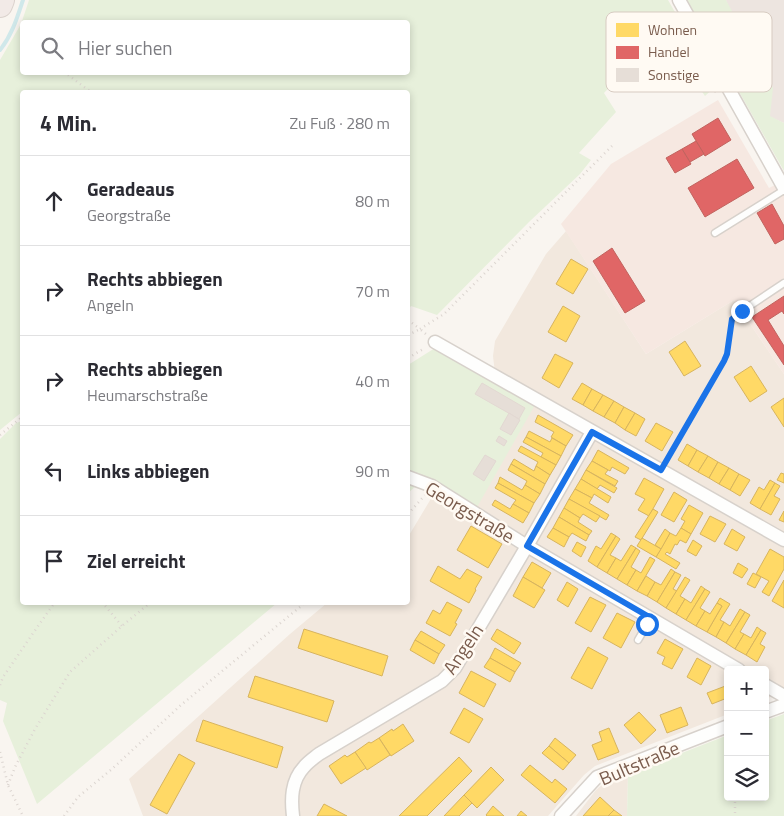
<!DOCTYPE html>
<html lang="de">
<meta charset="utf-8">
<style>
body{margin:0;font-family:"Titillium Web",sans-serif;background:#f7f7f7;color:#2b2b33}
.controls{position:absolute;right:15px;bottom:15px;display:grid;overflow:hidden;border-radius:5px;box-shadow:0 2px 8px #0003}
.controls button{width:45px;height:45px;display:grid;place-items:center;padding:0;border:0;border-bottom:1px solid #e1e1e2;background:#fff;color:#2b2b33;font:25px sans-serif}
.stop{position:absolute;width:15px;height:15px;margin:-11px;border:4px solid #1a73e8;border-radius:50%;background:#fff}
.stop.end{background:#1a73e8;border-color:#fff;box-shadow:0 1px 5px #0008}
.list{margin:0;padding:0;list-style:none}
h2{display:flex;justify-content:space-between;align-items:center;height:65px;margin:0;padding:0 20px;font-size:21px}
h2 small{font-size:16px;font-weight:400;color:#7c7c81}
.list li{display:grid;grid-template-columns:32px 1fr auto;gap:15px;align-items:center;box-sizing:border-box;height:90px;padding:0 20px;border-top:1px solid #e1e1e2}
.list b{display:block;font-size:19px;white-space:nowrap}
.list p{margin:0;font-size:16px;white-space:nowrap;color:#7c7c81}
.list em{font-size:16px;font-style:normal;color:#7c7c81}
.icon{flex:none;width:28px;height:28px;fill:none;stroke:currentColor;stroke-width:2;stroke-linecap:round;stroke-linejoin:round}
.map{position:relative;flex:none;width:784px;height:816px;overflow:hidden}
.search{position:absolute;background:#fff;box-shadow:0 2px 8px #0003;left:20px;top:20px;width:390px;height:55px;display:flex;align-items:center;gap:12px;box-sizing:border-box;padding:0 18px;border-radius:5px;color:#7c7c81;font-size:19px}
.panel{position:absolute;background:#fff;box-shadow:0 2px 8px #0003;left:20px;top:90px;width:390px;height:515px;border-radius:5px}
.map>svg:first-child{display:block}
.residential{fill:#f2e8de}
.commercial{fill:#f6e8e1}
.industrial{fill:#ede5e0}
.green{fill:#e7f0db;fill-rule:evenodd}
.homes{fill:#ffd966;stroke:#d7b45e}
.shops{fill:#e06666;stroke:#c1635e}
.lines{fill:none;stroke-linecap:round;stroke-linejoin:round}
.stream{stroke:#d0e8ea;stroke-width:4}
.building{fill:#e6ded7;stroke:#e2d8d2}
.lane-casing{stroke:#d7d1cb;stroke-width:9}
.street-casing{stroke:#d7d1cb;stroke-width:15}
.highway-casing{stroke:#dad1cc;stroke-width:26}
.path{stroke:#dcd5d0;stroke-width:2.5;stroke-dasharray:1 4;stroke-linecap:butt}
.lane{stroke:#fefefd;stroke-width:6}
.street{stroke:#fefefd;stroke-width:12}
.highway{stroke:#f2eae7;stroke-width:24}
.route{stroke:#1a73e8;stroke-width:6}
.labels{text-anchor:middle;stroke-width:5;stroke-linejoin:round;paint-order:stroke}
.street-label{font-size:19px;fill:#7a5c4d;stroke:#fffaf3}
.key{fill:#fffaf3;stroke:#d7cbc1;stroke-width:1}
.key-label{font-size:14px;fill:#7a5c4d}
</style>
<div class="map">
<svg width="784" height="816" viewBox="0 0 784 816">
<rect width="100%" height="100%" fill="#f9f5f0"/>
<g class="residential">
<path d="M566 231 646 354 734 300 784 374V692L765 699V670H728V714L595 766 584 775 548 816H143L129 779 290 634 327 603 408 602V537L438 487 496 382 493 356 495 341 546 254Z"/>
<path d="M628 774 627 816H576L596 790 603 784Z"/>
</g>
<path class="commercial" d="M718 100 769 188 777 184 784 194V374L734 300 646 354 561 224 611 164Z"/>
<path class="industrial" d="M726 0H784V123L770 117Z"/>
<g class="green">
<path d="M29 0H668L717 85 705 96 661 33 604 93 616 112 579 153 591 160 580 174 529 222 437 315 411 306 408 310V92H22V412L0 430V60L21 24ZM408 22V72H22V22Z"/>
<path d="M687 0H726L773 88 770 116 784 123V171Z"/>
<path d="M435 348 535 405 476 509 424 479 408 493V365Z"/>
<path d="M22 421V602L277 603 37 804 3 721 7 703 0 700V439L16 423Z"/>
<path d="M784 714V816H627L628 774 728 735V797H765V721Z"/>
</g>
<g class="homes">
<path d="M571 259 588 269 573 294 556 284Z"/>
<path d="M563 306 580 316 566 342 548 332Z"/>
<path d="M685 341 701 366 684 376 669 352Z"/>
<path d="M555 354 573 363 559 388 542 378Z"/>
<path d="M751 366 767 391 750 402 734 377Z"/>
<path d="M582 383 592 389 583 405 572 399Z"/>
<path d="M592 389 603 395 593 411 583 405Z"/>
<path d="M603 395 614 401 604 417 593 411Z"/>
<path d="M784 398V427L771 407Z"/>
<path d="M614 401 624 407 615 423 604 417Z"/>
<path d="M624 407 635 413 625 430 615 423Z"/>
<path d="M635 413 645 419 636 436 625 430Z"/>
<path d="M538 415 573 435 566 446 551 437 554 432 535 422Z"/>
<path d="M656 423 673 432 662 451 645 441Z"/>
<path d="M529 431 550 442 552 438 566 446 561 456 526 437Z"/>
<path d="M526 437 561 456 556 465 541 457 543 453 523 442Z"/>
<path d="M687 444 697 450 688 466 678 460Z"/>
<path d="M521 446 556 465 550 475 536 466 538 462 518 451Z"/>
<path d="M598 450 629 468 625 474 612 467 610 471 592 461Z"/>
<path d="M697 450 708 456 698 472 688 466Z"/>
<path d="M708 456 718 462 709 478 698 472Z"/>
<path d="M514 459 534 471 536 466 550 475 545 484 511 464Z"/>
<path d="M592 461 608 470 605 474 618 481 615 486 586 470Z"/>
<path d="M718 462 729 468 719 484 709 478Z"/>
<path d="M511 464 545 484 540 494 525 485 527 481 508 470Z"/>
<path d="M729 468 739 474 730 490 719 484Z"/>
<path d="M586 470 617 488 614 493 600 485 597 489 581 479Z"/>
<path d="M781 473 784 474V483L777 480Z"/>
<path d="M739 474 750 480 740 496 730 490Z"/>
<path d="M500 477 522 490 525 485 540 494 534 503 498 483Z"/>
<path d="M644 478 664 489 649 516 638 510 645 499 635 494Z"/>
<path d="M581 479 611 497 608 503 594 494 592 498 575 489Z"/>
<path d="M770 480 775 483 760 509 750 503 759 487 764 490Z"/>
<path d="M498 483 534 503 529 513 513 504 516 500 495 488Z"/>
<path d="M775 483 780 486 774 496 780 499 771 515 760 509Z"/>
<path d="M575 489 592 498 589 503 609 515 606 520 569 499Z"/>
<path d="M674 492 687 500 674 522 661 515Z"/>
<path d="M569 499 600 516 596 522 583 514 580 518 564 508Z"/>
<path d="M495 500 510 509 513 504 529 513 523 523 492 505Z"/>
<path d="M689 505 703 513 691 534 681 528 685 521 681 519Z"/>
<path d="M564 508 580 518 578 522 592 531 589 535 559 517Z"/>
<path d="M653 509 658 512 641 540 635 537Z"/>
<path d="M784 511V522L779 520Z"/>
<path d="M710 516 726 524 715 542 700 534Z"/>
<path d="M559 517 589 535 586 541 572 533 569 537 553 528Z"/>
<path d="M471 526 502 544 488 568 457 550Z"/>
<path d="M553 528 569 537 564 547 547 537Z"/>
<path d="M681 528 691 534 686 543 680 540 677 545 675 544 670 554 667 552 665 554 680 563 676 569 656 557 670 533 676 536Z"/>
<path d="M665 529 670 533 661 549 655 545Z"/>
<path d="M732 529 745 537 737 551 724 544Z"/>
<path d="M611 533 616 536 597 567 588 561 596 546 601 549Z"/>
<path d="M616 536 620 539 610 555 616 558 607 573 597 567Z"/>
<path d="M642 538 661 549 656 557 637 546Z"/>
<path d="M693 540 702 546 696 556 687 551Z"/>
<path d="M577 542 586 547 581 557 572 551Z"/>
<path d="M631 545 636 548 617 579 607 573 616 558 621 561Z"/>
<path d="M636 548 640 551 631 567 636 570 627 585 617 579Z"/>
<path d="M770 549 784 557V569L769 596 762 592 769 581 756 574Z"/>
<path d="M650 557 655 560 637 591 627 585 636 570 641 573Z"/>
<path d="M532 562 551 573 542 588 523 577Z"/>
<path d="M738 563 748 569 742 578 733 573Z"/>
<path d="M438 566 460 579 467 569 482 577 475 589 476 590 469 603 430 581Z"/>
<path d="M671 569 675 572 657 602 647 596 655 582 661 585Z"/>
<path d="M675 572 681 575 673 589 677 591 666 608 657 602Z"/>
<path d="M753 573 761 577 755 588 747 584Z"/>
<path d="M646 576 655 582 647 596 637 591Z"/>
<path d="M523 577 545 590 534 608 513 596Z"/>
<path d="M685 577 690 580 680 596 685 599 676 614 666 608Z"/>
<path d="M784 580V608L772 601Z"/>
<path d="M567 582 578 589 568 607 557 600Z"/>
<path d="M701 586 705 589 686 620 676 614 685 599 691 603Z"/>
<path d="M705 589 710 592 700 608 705 611 696 626 686 620Z"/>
<path d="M590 597 606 605 591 632 575 623Z"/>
<path d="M720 598 730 604 720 620 724 622 716 637 707 632 722 606 717 603Z"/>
<path d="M447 602 462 610 455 623 457 624 450 636 426 623 433 610 440 614Z"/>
<path d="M717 603 722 606 707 632 696 626 705 611 710 614Z"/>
<path d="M740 609 745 612 726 643 716 637 724 622 730 626Z"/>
<path d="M745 612 750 615 740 632 744 634 735 649 726 643Z"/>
<path d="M617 613 635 622 621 648 603 638Z"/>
<path d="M757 627 761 630 746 655 735 649 744 634 751 638Z"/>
<path d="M304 629 388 656 382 676 298 648Z"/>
<path d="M497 629 521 643 514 654 491 639Z"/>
<path d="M761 630 766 633 760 644 765 647 757 662 746 655Z"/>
<path d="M421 631 445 645 439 654 415 640Z"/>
<path d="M665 639 683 649 672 669 662 664 665 657 657 653Z"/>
<path d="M415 640 439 654 434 664 410 650Z"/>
<path d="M588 647 608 658 592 689 571 678Z"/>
<path d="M495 648 521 663 515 672 490 658Z"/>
<path d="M490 658 515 672 510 682 484 667Z"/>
<path d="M697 658 711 666 701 685 687 677Z"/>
<path d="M471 671 496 684 484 707 459 693Z"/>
<path d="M255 676 334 701 327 722 248 697Z"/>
<path d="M728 685V700L727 698 712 704 707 693Z"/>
<path d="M681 707 688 725 667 733 660 715Z"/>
<path d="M464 708 483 719 469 743 450 733Z"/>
<path d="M639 712 656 730 641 744 624 725Z"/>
<path d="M203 720 283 747 277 768 196 741Z"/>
<path d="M403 724 414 741 391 756 379 738 392 729 393 731Z"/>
<path d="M609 728 619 752 598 760 592 745 602 741 599 732Z"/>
<path d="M379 738 390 755 367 770 355 752 369 742 371 743Z"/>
<path d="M555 738 576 755 569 763 549 746Z"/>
<path d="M549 746 569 763 563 770 542 753Z"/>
<path d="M355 752 366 768 341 784 329 766 345 755 347 757Z"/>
<path d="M179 754 195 763 167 814 150 805Z"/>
<path d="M459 757 472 771 427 816H399Z"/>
<path d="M530 765 552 783 555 779 567 789 555 803 521 775Z"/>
<path d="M491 767 504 780 477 808 464 795Z"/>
<path d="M464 795 472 803 459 816H444Z"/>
<path d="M600 797 614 810 608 816H583Z"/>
<path d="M324 804 347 816H317Z"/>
<path d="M493 806 504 816H487L486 815Z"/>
<path d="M614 810 622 816H608Z"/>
<path d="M521 811 527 816H517Z"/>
</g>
<g class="shops">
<path d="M718 118 731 140 705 156 692 134Z"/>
<path d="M696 141 704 154 690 162 682 149Z"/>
<path d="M682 149 691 164 675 173 666 158Z"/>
<path d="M737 159 754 188 705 217 688 188Z"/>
<path d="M772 204 784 226V239L775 244 757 213Z"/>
<path d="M612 248 645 301 625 313 593 261Z"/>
<path d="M784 296V314L782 311 768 320 784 346V365L752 317Z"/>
</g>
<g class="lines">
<path class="stream" d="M0 50C12 35 17 18 23 0"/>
</g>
<g class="building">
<path d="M482 383 525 408 519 419 475 394Z"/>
<path d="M509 413 520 420 511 435 500 429Z"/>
<path d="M499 436 507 441 504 446 496 441Z"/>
<path d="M485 455 496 461 484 481 473 474Z"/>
</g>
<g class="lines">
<g class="lane-casing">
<g id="lane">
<path d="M715 233 784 190"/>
<path d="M742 311 784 283"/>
<path d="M638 640 651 618"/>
</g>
</g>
<g class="street-casing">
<g id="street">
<path d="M679 0 784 188"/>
<path d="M435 342 784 540"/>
<path d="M408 477 432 486 527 546 739 670"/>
<path d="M765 685 784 696"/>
<path d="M765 712 784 705"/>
<path d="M293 816C291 799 291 781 304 767 308 762 314 758 319 754L442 681 455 668 527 546 592 432"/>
<path d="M561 816 597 777 728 726"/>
</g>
</g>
<g class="highway-casing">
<path id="highway" d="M0 5 2 0"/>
</g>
<g class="path">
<path d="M64 72 91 92"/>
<path d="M695 88 717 92"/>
<path d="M408 320 420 329 444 314 612 146"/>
<path d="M408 335 420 329 427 335"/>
<path d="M408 358 425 348"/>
<path d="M0 435 22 417"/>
<path d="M667 460 724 361 727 354 732 319 735 316"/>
<path d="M408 514 425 495"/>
<path d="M102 602 122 626"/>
<path d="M0 685 3 677 38 626 55 602"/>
<path d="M0 752 8 785 23 816"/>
<path d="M8 785 15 767 35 729 70 672 122 626 151 602"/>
<path d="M735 797V816"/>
<path d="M64 816 78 797 112 769 181 705 306 602"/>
</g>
<use href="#lane" class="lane"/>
<use href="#street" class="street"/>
<use href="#highway" class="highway"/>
</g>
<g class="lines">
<path class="route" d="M647 624 651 618 527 546 592 432 661 470 724 361 727 354 732 319 742 311"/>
</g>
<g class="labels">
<g class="street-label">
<text transform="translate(470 512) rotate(31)" y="7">Georgstraße</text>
<text transform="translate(463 649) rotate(-56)" y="7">Angeln</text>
<text transform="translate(639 763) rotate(-23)" y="7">Bultstraße</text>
</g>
</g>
<rect x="606" y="12" width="166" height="80" rx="8" class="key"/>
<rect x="616" y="23" width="23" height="14" fill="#ffd966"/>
<rect x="616" y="46" width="23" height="13" fill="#e06666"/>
<rect x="616" y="68" width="23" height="14" fill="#e6ded7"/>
<g class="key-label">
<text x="648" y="35">Wohnen</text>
<text x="648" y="57">Handel</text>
<text x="648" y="80">Sonstige</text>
</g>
</svg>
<div class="controls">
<button>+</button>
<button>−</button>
<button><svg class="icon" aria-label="layers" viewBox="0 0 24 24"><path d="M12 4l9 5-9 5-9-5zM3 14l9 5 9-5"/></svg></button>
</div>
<div class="stop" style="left:647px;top:624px"></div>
<div class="stop end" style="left:742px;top:311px"></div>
<div class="search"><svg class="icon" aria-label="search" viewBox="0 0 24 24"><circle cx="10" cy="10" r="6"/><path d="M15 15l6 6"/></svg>Hier suchen</div>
<section class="panel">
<h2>4 Min.<small>Zu Fuß · 280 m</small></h2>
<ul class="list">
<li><svg class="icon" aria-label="ahead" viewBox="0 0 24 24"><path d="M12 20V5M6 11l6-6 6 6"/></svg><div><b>Geradeaus</b><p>Georgstraße</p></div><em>80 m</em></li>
<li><svg class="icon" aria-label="right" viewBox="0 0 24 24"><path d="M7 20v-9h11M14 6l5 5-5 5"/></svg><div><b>Rechts abbiegen</b><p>Angeln</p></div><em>70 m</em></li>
<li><svg class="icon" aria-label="right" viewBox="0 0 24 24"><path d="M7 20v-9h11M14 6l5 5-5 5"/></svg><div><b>Rechts abbiegen</b><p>Heumarschstraße</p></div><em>40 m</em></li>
<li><svg class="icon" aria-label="left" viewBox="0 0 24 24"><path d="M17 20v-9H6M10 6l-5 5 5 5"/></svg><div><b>Links abbiegen</b></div><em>90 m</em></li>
<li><svg class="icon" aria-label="arrive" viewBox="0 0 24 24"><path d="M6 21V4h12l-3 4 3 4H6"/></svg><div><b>Ziel erreicht</b></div></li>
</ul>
</section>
</div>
